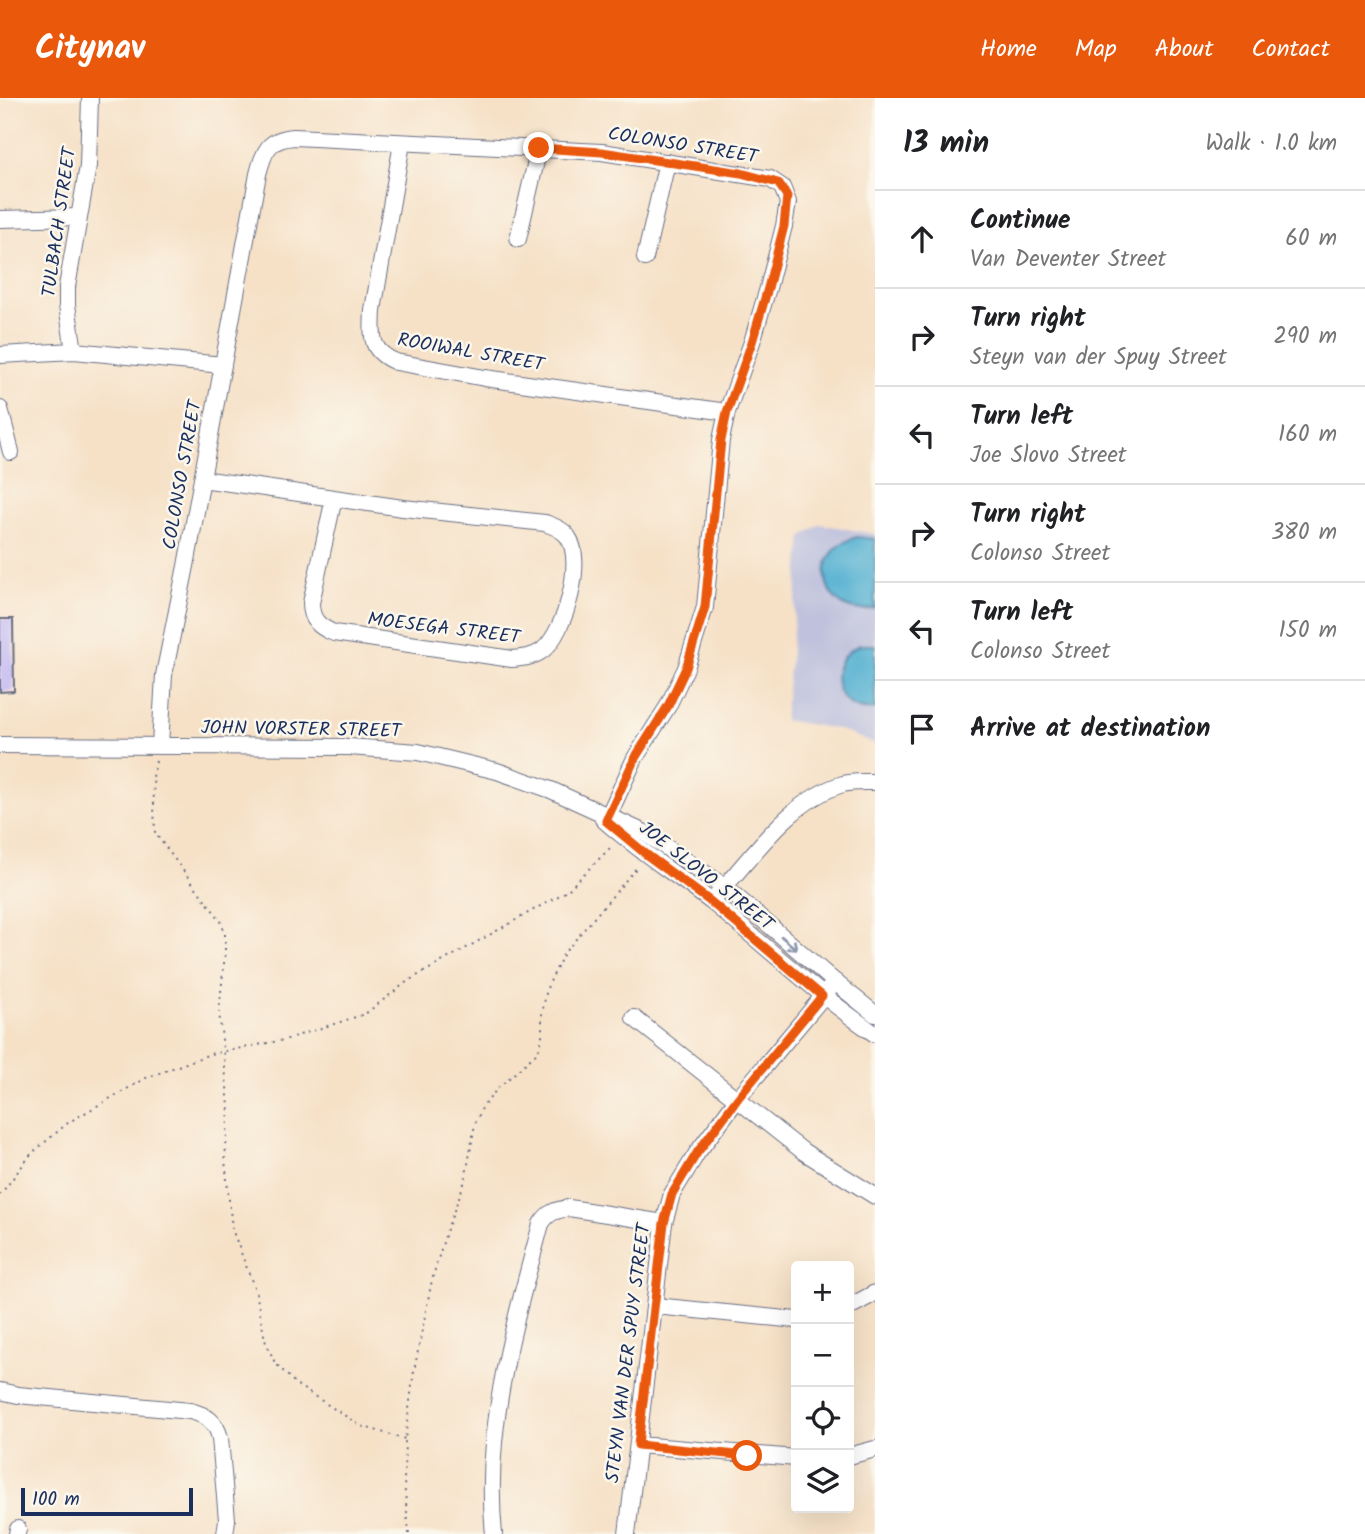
<!DOCTYPE html>
<meta charset="utf-8">
<style>
body{margin:0;font-family:Kalam,sans-serif;background:#f6f6f6;color:#202124}
.controls{position:absolute;right:21px;bottom:21px;display:grid;overflow:hidden;border-radius:7px;box-shadow:0 7px 28px #0002}
.controls button{width:63px;height:63px;display:grid;place-items:center;padding:0;border:0;border-bottom:2px solid #e0e0e0;background:#fff;color:#202124;font:35px sans-serif}
.scale{position:absolute;left:21px;bottom:18px;width:172px;box-sizing:border-box;padding-left:7px;border:4px solid #1b2f5e;border-top:0;font-size:19px;line-height:24px;white-space:nowrap;color:#1b2f5e;-webkit-text-stroke:5px #fbf7ec;paint-order:stroke}
.stop{position:absolute;width:21px;height:21px;margin:-16px;border:5px solid #ea580c;border-radius:50%;background:#fff}
.stop.end{background:#ea580c;border-color:#fff;box-shadow:0 2px 7px #0008}
.list{margin:0;padding:0;list-style:none}
h2{display:flex;justify-content:space-between;align-items:center;height:91px;margin:0;padding:0 28px;font-size:30px}
h2 small{font-size:23px;font-weight:400;color:#757577}
.list li{display:grid;grid-template-columns:46px 1fr auto;gap:21px;align-items:center;box-sizing:border-box;height:98px;padding:0 28px;border-top:2px solid #e0e0e0}
.list b{display:block;font-size:26px;white-space:nowrap}
.list p{margin:0;font-size:23px;white-space:nowrap;color:#757577}
.list em{font-size:23px;font-style:normal;color:#757577}
.icon{flex:none;width:38px;height:38px;fill:none;stroke:currentColor;stroke-width:2;stroke-linecap:round;stroke-linejoin:round}
.map{position:relative;flex:none;width:875px;height:1436px;overflow:hidden}
header{display:flex;align-items:center;gap:42px;box-sizing:border-box;height:98px;padding:0 35px;background:#ea580c;color:#fff}
header strong{font-size:33px}
nav{display:flex;gap:38px;margin-inline-start:auto;font-size:24px}
main{display:flex}
aside{flex:1;background:#fff}
.map>svg:first-child{display:block}
.industrial{fill:#c0c2dd}
.water{fill:#54b1d2;stroke:#387098;stroke-width:2}
.building{fill:#bfb4f4}
.lines{fill:none;stroke-linecap:round;stroke-linejoin:round}
.minor-casing{stroke:#686d83;stroke-width:18}
.path{stroke:#686d83;stroke-width:2;stroke-dasharray:2 5;stroke-linecap:butt}
.minor{stroke:#fff;stroke-width:16}
.oneway{stroke:#8d97ae}
.route{stroke:#ea580c;stroke-width:9}
.labels{text-anchor:middle;stroke-width:5;stroke-linejoin:round;paint-order:stroke}
.street-label{font-size:19px;fill:#1b2f5e;stroke:#fbf7ec}
</style>
<header>
<strong>Citynav</strong>
<nav><a>Home</a><a>Map</a><a>About</a><a>Contact</a></nav>
</header>
<main>
<div class="map">
<svg width="875" height="1436" viewBox="0 0 875 1436">
<rect width="100%" height="100%" fill="#fbf7ec"/>
<filter id="ink" filterUnits="userSpaceOnUse"><feTurbulence type="fractalNoise" baseFrequency=".0143" numOctaves="2"/><feDisplacementMap in="SourceGraphic" scale="14" xChannelSelector="R" yChannelSelector="G"/><feConvolveMatrix kernelMatrix="1 2 1 2 8 2 1 2 1" color-interpolation-filters="sRGB"/></filter>
<filter id="wash" filterUnits="userSpaceOnUse"><feTurbulence type="fractalNoise" baseFrequency=".00686" numOctaves="4" result="noise"/><feDisplacementMap in="SourceGraphic" scale="28" xChannelSelector="R" yChannelSelector="G"/><feGaussianBlur stdDeviation="1.57" result="paint"/><feColorMatrix in="noise" values="0 0 0 0 0 0 0 0 0 0 0 0 0 0 0 0 0 1.4 0 .05"/><feComposite in="paint" operator="in"/></filter>
<g filter="url(#wash)">
<rect width="100%" height="100%" fill="#f6e1c7"/>
<path class="industrial" d="M820 426 875 436V646L837 631 784 622 802 439Z"/>
<g class="water">
<path d="M857 439 875 441V510C822 523 805 453 857 439Z"/>
<path d="M860 547H875V611C833 616 821 563 860 547Z"/>
</g>
<g id="blocks">
<path class="building" d="M0 521H13L14 593 0 594Z"/>
</g>
</g>
<g filter="url(#ink)">
<use href="#blocks" fill-opacity="0" stroke="#686d83" stroke-width="2"/>
<g class="lines">
<g class="minor-casing">
<g id="minor">
<path d="M402 45 373 212C372 238 369 253 396 264L485 280 727 314"/>
<path d="M0 121 79 119"/>
<path d="M518 141 539 50"/>
<path d="M645 160 667 64"/>
<path d="M74 253 67 207V189L88 68 90 0"/>
<path d="M0 257 74 253 223 267"/>
<path d="M0 311 11 354"/>
<path d="M202 381 403 410 545 425C553 428 563 431 568 439 585 463 565 534 543 552 534 559 524 560 512 561L334 535C319 529 311 522 311 505L334 400"/>
<path d="M0 647 349 649 418 654 497 673 551 692 645 735 725 789 835 884 875 916"/>
<path d="M160 648 164 577 186 468 258 76C264 53 268 41 294 39L602 54 770 81 782 89 788 104 784 128 768 190 752 244 727 314 721 342 705 509 686 570 668 608 635 660 606 723"/>
<path d="M603 721C637 752 676 776 713 805 767 849 817 896 875 936"/>
<path d="M718 796C754 757 790 702 843 686 852 683 865 684 875 684"/>
<path d="M634 920 804 1054 875 1098"/>
<path d="M655 1208 796 1222"/>
<path d="M849 1209 875 1195"/>
<path d="M0 1293 18 1297 190 1313C206 1317 216 1323 220 1340L227 1422 225 1436"/>
<path d="M638 1347 796 1360"/>
<path d="M849 1358 875 1351"/>
<path d="M17 1436 18 1431"/>
<path d="M494 1436C483 1330 514 1227 541 1126 548 1114 556 1112 569 1110L664 1125"/>
<path d="M627 1436 664 1125 672 1096 697 1055 738 1000 835 884"/>
</g>
</g>
<g class="path">
<path d="M156 663 153 679 155 735 221 823 225 836V856L219 913 229 1008 225 1062 232 1131 256 1194 265 1242 275 1265 297 1287 361 1328 405 1341"/>
<path d="M0 1097 32 1055 69 1024 146 980 210 956 284 942 365 916 408 883 567 793 613 747"/>
<path d="M409 1436 404 1384 405 1341 414 1273 432 1182 446 1134 465 1083 475 1026 482 1010 497 991 538 954 542 940V916L547 890 564 855 638 768"/>
</g>
<use href="#minor" class="minor"/>
</g>
<defs><path id="oneway-shaft" d="M-6 0H5M1.5-3L5.5 0L1.5 3" fill="none" stroke-width="1.6" stroke-linecap="round" stroke-linejoin="round" transform="scale(1.75)"/></defs>
<use class="oneway" href="#oneway-shaft" transform="translate(789 845) rotate(41)"/>
</g>
<g class="lines" filter="url(#ink)">
<path class="route" d="M539 50 602 54 741 75 778 85 787 98 784 128 768 190 752 244 727 314 721 342 705 509 686 570 668 608 635 660 606 723 647 757 711 804 822 898 738 1000 697 1055 672 1096 664 1125 638 1347 747 1358"/>
</g>
<g class="labels">
<g class="street-label">
<text transform="translate(683 46) rotate(9)" y="7">COLONSO STREET</text>
<text transform="translate(58 124) rotate(-82)" y="7">TULBACH STREET</text>
<text transform="translate(471 253) rotate(10)" y="7">ROOIWAL STREET</text>
<text transform="translate(181 377) rotate(-80)" y="7">COLONSO STREET</text>
<text transform="translate(444 529) rotate(7)" y="7">MOESEGA STREET</text>
<text transform="translate(301 630) rotate(1)" y="7">JOHN VORSTER STREET</text>
<text transform="translate(707 777) rotate(38)" y="7">JOE SLOVO STREET</text>
<text transform="translate(627 1255) rotate(-83)" y="7">STEYN VAN DER SPUY STREET</text>
</g>
</g>
</svg>
<div class="controls">
<button>+</button>
<button>−</button>
<button><svg class="icon" aria-label="locate" viewBox="0 0 24 24"><circle cx="12" cy="12" r="6"/><path d="M12 2v4M12 18v4M2 12h4M18 12h4"/></svg></button>
<button><svg class="icon" aria-label="layers" viewBox="0 0 24 24"><path d="M12 4l9 5-9 5-9-5zM3 14l9 5 9-5"/></svg></button>
</div>
<div class="scale">100 m</div>
<div class="stop" style="left:747px;top:1358px"></div>
<div class="stop end" style="left:539px;top:50px"></div>
</div>
<aside>
<h2>13 min<small>Walk · 1.0 km</small></h2>
<ul class="list">
<li><svg class="icon" aria-label="ahead" viewBox="0 0 24 24"><path d="M12 20V5M6 11l6-6 6 6"/></svg><div><b>Continue</b><p>Van Deventer Street</p></div><em>60 m</em></li>
<li><svg class="icon" aria-label="right" viewBox="0 0 24 24"><path d="M7 20v-9h11M14 6l5 5-5 5"/></svg><div><b>Turn right</b><p>Steyn van der Spuy Street</p></div><em>290 m</em></li>
<li><svg class="icon" aria-label="left" viewBox="0 0 24 24"><path d="M17 20v-9H6M10 6l-5 5 5 5"/></svg><div><b>Turn left</b><p>Joe Slovo Street</p></div><em>160 m</em></li>
<li><svg class="icon" aria-label="right" viewBox="0 0 24 24"><path d="M7 20v-9h11M14 6l5 5-5 5"/></svg><div><b>Turn right</b><p>Colonso Street</p></div><em>380 m</em></li>
<li><svg class="icon" aria-label="left" viewBox="0 0 24 24"><path d="M17 20v-9H6M10 6l-5 5 5 5"/></svg><div><b>Turn left</b><p>Colonso Street</p></div><em>150 m</em></li>
<li><svg class="icon" aria-label="arrive" viewBox="0 0 24 24"><path d="M6 21V4h12l-3 4 3 4H6"/></svg><div><b>Arrive at destination</b></div></li>
</ul>
</aside>
</main>
